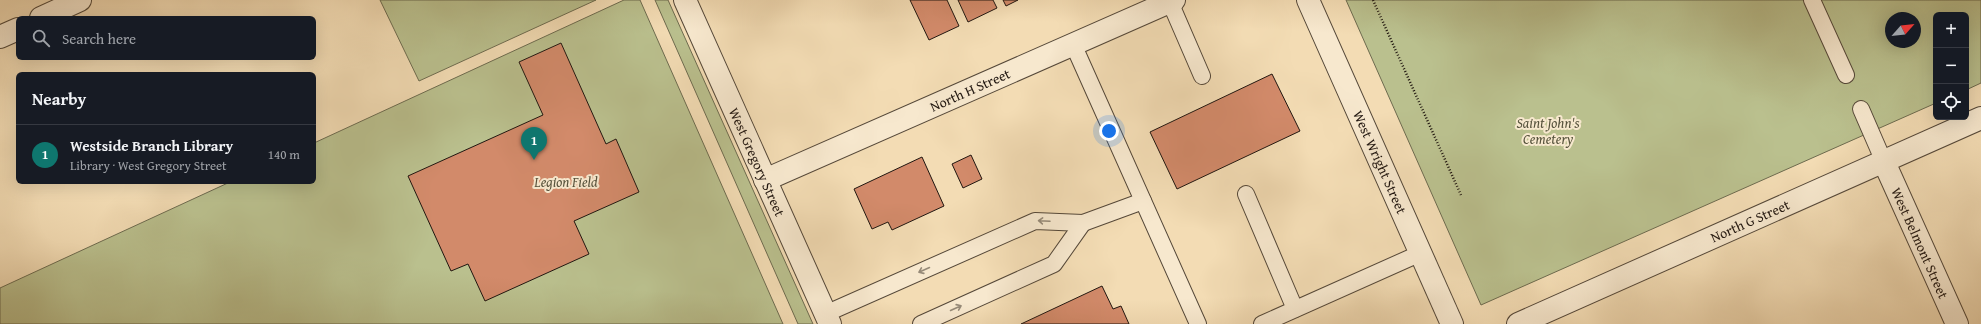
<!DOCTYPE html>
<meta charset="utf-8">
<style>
body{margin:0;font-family:"Gentium Book Plus",serif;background:#20242c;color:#f1f3f6}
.controls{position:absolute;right:12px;top:12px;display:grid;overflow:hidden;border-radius:6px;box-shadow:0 4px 16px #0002}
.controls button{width:36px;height:36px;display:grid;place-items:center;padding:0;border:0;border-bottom:1px solid #363941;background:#171b24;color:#f1f3f6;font:20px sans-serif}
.compass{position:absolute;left:1885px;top:12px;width:36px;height:36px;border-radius:50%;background:#171b24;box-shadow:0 4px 16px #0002;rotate:63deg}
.you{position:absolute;left:1109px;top:131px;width:14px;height:14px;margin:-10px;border:3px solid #fff;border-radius:50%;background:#1a73e8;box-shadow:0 0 0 6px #1a73e833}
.badge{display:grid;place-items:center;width:26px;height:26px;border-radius:50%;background:#0f766e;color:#fff;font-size:13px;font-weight:700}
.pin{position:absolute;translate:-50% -33px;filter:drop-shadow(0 1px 2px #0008)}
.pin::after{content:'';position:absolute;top:21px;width:14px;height:12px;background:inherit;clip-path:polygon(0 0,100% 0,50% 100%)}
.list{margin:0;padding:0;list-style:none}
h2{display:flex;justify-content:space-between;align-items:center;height:52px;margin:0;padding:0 16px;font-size:17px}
h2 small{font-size:13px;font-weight:400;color:#9ea1a6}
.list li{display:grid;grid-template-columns:26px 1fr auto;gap:12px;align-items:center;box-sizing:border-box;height:60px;padding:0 16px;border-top:1px solid #363941}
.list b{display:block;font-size:15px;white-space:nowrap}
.list p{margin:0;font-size:13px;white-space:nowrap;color:#9ea1a6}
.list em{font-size:13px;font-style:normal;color:#9ea1a6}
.icon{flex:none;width:22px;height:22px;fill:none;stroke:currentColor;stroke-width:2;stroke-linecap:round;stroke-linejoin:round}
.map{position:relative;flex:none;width:1981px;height:324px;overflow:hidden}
.search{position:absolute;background:#171b24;box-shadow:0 4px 16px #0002;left:16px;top:16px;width:300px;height:44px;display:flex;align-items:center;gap:10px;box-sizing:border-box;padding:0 14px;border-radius:6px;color:#9ea1a6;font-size:15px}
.panel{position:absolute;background:#171b24;box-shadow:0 4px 16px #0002;left:16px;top:72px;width:300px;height:112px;border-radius:6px}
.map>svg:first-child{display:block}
.green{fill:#bac08e;stroke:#6d6b4f;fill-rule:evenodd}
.building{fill:#d28a6a;stroke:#201610}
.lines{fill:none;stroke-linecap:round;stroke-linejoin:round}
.service-casing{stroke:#554839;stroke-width:18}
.minor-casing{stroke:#554839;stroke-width:24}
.tertiary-casing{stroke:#554839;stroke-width:24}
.path{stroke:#201610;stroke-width:2.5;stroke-dasharray:1 2;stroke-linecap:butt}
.service{stroke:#f7e8ce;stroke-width:16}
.minor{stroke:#f7e8ce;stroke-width:22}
.tertiary{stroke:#f7e8ce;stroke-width:22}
.oneway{stroke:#968a78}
.labels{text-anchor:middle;stroke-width:4;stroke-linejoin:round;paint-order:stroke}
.street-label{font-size:14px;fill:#201610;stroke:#f7e8ce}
.park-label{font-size:14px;font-style:italic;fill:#56523c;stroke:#f7e8ce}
</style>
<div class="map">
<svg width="1981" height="324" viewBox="0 0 1981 324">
<rect width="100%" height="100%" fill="#f3dcb4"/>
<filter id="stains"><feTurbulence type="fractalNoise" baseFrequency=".005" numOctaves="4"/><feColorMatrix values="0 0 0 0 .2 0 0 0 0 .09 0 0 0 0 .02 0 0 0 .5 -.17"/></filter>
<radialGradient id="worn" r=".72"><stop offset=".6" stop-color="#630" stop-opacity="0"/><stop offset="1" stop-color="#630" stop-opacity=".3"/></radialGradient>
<g class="green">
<path d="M380 0H596L419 81Z"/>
<path d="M624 0H640L783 324H0V288L230 182H314V143Z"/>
<path d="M655 0H668L813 324H798Z"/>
<path d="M1346 0H1981V83L1966 90V15H1936V103L1481 305ZM1891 18H1915V42H1891Z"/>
</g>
<g class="building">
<path d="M910 0H947L959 26 929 40Z"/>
<path d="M958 0H993L997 8 968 22Z"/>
<path d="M1003 0H1018L1006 6Z"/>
<path d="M561 43 606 144 616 139 639 192 574 221 589 254 485 301 468 264 451 271 408 176 543 115 519 62Z"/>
<path d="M1272 74 1300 131 1177 189 1150 132Z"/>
<path d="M971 155 982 179 963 188 952 164Z"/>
<path d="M922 157 944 206 892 230 888 222 872 229 854 189Z"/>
<path d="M1102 286 1113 309 1121 306 1129 324H1021Z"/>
</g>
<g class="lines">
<g class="service-casing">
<g id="service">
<path d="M1812 0 1846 75"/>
<path d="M1170 2 1202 76"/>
<path d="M1073 44 1198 324"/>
<path d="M1861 109 1884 162"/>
<path d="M1246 194 1295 309"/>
<path d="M825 314 1035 221 1083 223 1143 201"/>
<path d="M921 324 1054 264 1083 223"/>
<path d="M1262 324 1421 253"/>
</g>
</g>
<g class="minor-casing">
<g id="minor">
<path d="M1308 0 1452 324"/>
<path d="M41 18 80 0"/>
<path d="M0 37 18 29"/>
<path d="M1884 162 1957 324"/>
<path d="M765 180 1174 0"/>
<path d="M1518 324 1981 118"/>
</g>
</g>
<g class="tertiary-casing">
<path id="tertiary" d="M685 0 830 324"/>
</g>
<path class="path" d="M1373 0 1461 195"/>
<use href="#service" class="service"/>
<use href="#minor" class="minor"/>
<use href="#tertiary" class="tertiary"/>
</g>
<defs><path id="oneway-shaft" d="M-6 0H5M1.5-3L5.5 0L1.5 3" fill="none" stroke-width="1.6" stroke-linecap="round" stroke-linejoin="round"/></defs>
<g class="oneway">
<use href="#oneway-shaft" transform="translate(1044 221) rotate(-177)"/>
<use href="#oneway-shaft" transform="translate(924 270) rotate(156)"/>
<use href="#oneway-shaft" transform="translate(956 308) rotate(-24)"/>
</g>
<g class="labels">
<g class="street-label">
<text transform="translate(970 90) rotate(-24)" y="5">North H Street</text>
<text transform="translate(757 162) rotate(66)" y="5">West Gregory Street</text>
<text transform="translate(1380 162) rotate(66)" y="5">West Wright Street</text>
<text transform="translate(1750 221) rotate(-24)" y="5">North G Street</text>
<text transform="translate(1920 243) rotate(66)" y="5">West Belmont Street</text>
</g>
<g class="park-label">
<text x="1548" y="128">Saint John's<tspan x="1548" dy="16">Cemetery</tspan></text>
<text x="566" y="187">Legion Field</text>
</g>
</g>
<rect width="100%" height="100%" filter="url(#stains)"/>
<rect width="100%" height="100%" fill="url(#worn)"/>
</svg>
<div class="controls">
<button>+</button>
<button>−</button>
<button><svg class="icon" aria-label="locate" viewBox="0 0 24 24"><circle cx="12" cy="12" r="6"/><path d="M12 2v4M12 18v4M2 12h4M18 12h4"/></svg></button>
</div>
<svg class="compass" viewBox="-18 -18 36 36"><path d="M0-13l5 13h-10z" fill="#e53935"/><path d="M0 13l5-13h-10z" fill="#9ea1a6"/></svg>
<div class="you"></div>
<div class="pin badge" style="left:534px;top:160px">1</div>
<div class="search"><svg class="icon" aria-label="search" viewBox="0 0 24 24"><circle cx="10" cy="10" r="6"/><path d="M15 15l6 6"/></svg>Search here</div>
<section class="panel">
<h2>Nearby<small></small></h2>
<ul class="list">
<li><span class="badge">1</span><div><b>Westside Branch Library</b><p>Library · West Gregory Street</p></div><em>140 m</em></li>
</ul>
</section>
</div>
